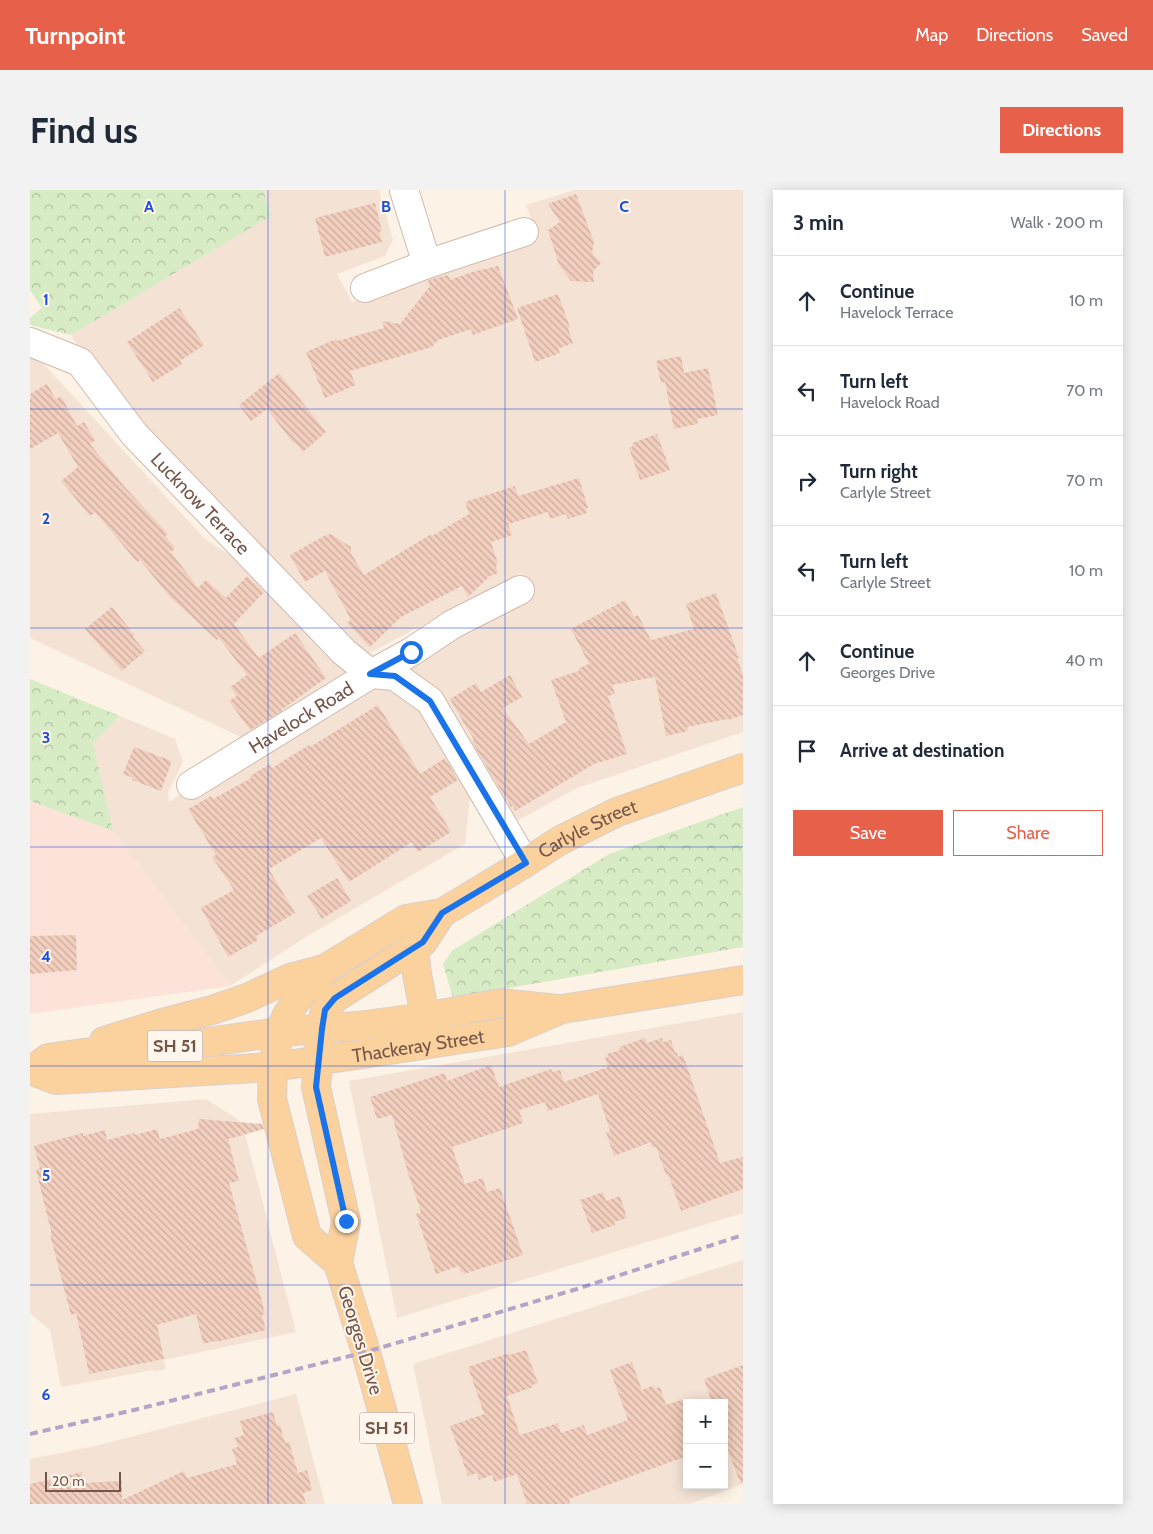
<!DOCTYPE html>
<meta charset="utf-8">
<style>
body{margin:0;font-family:Cabin,sans-serif;background:#f2f2f3;color:#1f2937}
.controls{position:absolute;right:15px;bottom:15px;display:grid;overflow:hidden;border-radius:0px;box-shadow:0 2px 12px #0003}
.controls button{width:45px;height:45px;display:grid;place-items:center;padding:0;border:0;border-bottom:1px solid #e0e1e3;background:#fff;color:#1f2937;font:25px sans-serif}
.scale{position:absolute;left:15px;bottom:12px;width:76px;box-sizing:border-box;padding-left:5px;border:2px solid #77564a;border-top:0;font-size:14px;line-height:18px;white-space:nowrap;color:#77564a;-webkit-text-stroke:4px #fff6ed;paint-order:stroke}
.stop{position:absolute;width:15px;height:15px;margin:-11px;border:4px solid #1a73e8;border-radius:50%;background:#fff}
.stop.end{background:#1a73e8;border-color:#fff;box-shadow:0 1px 5px #0008}
.list{margin:0;padding:0;list-style:none}
h2{display:flex;justify-content:space-between;align-items:center;height:65px;margin:0;padding:0 20px;font-size:21px}
h2 small{font-size:16px;font-weight:400;color:#747a83}
.list li{display:grid;grid-template-columns:32px 1fr auto;gap:15px;align-items:center;box-sizing:border-box;height:90px;padding:0 20px;border-top:1px solid #e0e1e3}
.list b{display:block;font-size:19px;white-space:nowrap}
.list p{margin:0;font-size:16px;white-space:nowrap;color:#747a83}
.list em{font-size:16px;font-style:normal;color:#747a83}
.actions{display:flex;gap:10px;padding:15px 20px}
.actions a{flex:1;padding:11px 0;border:1px solid #e7614a;border-radius:0px;text-align:center;font-size:18px;color:#e7614a}
.actions .main{background:#e7614a;color:#fff}
.icon{flex:none;width:28px;height:28px;fill:none;stroke:currentColor;stroke-width:2;stroke-linecap:round;stroke-linejoin:round}
.map{position:relative;flex:none;width:713px;height:1314px;overflow:hidden;border-radius:0px}
header{display:flex;align-items:center;gap:30px;box-sizing:border-box;height:70px;padding:0 25px;background:#e7614a;color:#fff}
header strong{font-size:24px}
nav{display:flex;gap:28px;margin-inline-start:auto;font-size:18px}
.intro{display:flex;align-items:center;justify-content:space-between;box-sizing:border-box;height:120px;padding:0 30px}
h1{margin:0;font-size:35px}
.button{padding:12px 22px;border-radius:0px;background:#e7614a;color:#fff;font-size:18px;font-weight:700}
main{display:flex;gap:30px;padding:0 30px}
aside{flex:1;background:#fff;border-radius:0px;box-shadow:0 2px 12px #0003}
.map>svg:first-child{display:block}
.residential{fill:#f4e3d5;fill-rule:evenodd}
.commercial{fill:#fde2da}
.forest{fill:url(#forest-crowns)}
.building{fill:url(#building-back-hatch)}
.lines{fill:none;stroke-linecap:round;stroke-linejoin:round}
.minor-casing{stroke:#d1bbae;stroke-width:30}
.major-casing{stroke:#d9d0cc;stroke-width:30}
.minor{stroke:#fff;stroke-width:28}
.major{stroke:#fbd19e;stroke-width:28}
.rail{stroke:#b4a4c7;stroke-width:4;stroke-dasharray:8 5;stroke-linecap:butt}
.route{stroke:#1a73e8;stroke-width:6}
.grid{fill:none;stroke:#1d4ed8;stroke-width:1;stroke-opacity:0.55}
.labels{text-anchor:middle;stroke-width:4;stroke-linejoin:round;paint-order:stroke}
.shield{fill:#fff6ed;stroke:#a0867b;stroke-width:1}
.shield-label{font-size:18px;font-weight:bold;fill:#77564a}
.street-label{font-size:19px;fill:#77564a;stroke:#fff6ed}
.grid-label{font-size:16px;text-anchor:middle;font-weight:bold;fill:#1d4ed8;stroke:#fff6ed;stroke-width:4;stroke-linejoin:round;paint-order:stroke}
</style>
<header>
<strong>Turnpoint</strong>
<nav><a>Map</a><a>Directions</a><a>Saved</a></nav>
</header>
<div class="intro"><h1>Find us</h1><a class="button">Directions</a></div>
<main>
<div class="map">
<svg width="713" height="1314" viewBox="0 0 713 1314">
<defs>
<pattern id="forest-crowns" width="20" height="18" patternUnits="userSpaceOnUse" patternTransform="scale(1.25)"><rect width="20" height="18" fill="#d7ebc4"/><path d="M2 6a3 3 0 1 1 6 0M12 15a3 3 0 1 1 6 0" fill="none" stroke="#b3c1a1"/></pattern>
<pattern id="building-back-hatch" width="6" height="6" patternUnits="userSpaceOnUse" patternTransform="scale(1.25)"><rect width="6" height="6" fill="#f2cebe"/><path d="M-1 5l2 2M0 0l6 6M5-1l2 2" fill="none" stroke="#c9aa9c"/></pattern>
</defs>
<rect width="100%" height="100%" fill="#fdf2e6"/>
<g class="residential">
<path d="M233 0H349L363 50 355 66 307 84 322 112 508 48 496 15 544 0H713V542L547 598 485 632 376 477 392 465 501 409 491 383 338 464 310 447 122 267 41 145 241 26Z"/>
<path d="M0 165 10 170 175 349 222 379 323 483 215 549 0 448Z"/>
<path d="M323 491 344 493 390 514 441 599 435 654 276 747 200 796 83 641 63 553 90 526 145 549 153 572 138 602 139 612Z"/>
<path d="M713 822V1023L367 1128 319 891Z"/>
<path d="M176 909 212 932 266 1142 134 1170 136 1179 124 1182 123 1180 31 1197 20 1140 0 1123V924Z"/>
<path d="M713 1070V1294L660 1314H412L383 1174ZM657 1213H694V1295H657Z"/>
<path d="M266 1204 295 1314H0V1269L65 1256Z"/>
</g>
<path class="commercial" d="M0 611 83 641 200 796 0 824Z"/>
<g class="forest">
<path d="M0 0H233L241 26 41 145 0 135V128L12 118 0 100Z"/>
<path d="M0 489 90 526 63 553 83 641 0 611Z"/>
<path d="M713 617V757L423 808 413 774 423 760 579 664Z"/>
</g>
<g class="building">
<path d="M546 4 564 52 562 63 571 73 563 81 564 92 541 91 529 75 518 40 530 32 518 14Z"/>
<path d="M345 13 352 41 349 42 352 52 295 67 285 28Z"/>
<path d="M468 76 488 129 443 145 441 139 408 150 402 157 320 181 326 195 295 208 276 162 306 149 307 151 354 138 352 131 370 134 400 96 398 90 418 85 420 90 442 82Z"/>
<path d="M528 104 540 137 538 138 543 153 528 159 530 163 505 172 487 118Z"/>
<path d="M149 118 174 155 150 171 152 174 123 192 97 152Z"/>
<path d="M651 166 654 183 678 178 688 225 667 229 668 234 644 239 635 192 631 193 626 171Z"/>
<path d="M249 183 296 242 273 262 264 252 263 253 237 219 221 231 209 215Z"/>
<path d="M17 194 26 209 31 206 47 236 54 232 65 250 60 254 93 295 138 344 135 346 145 358 141 362 168 398 176 390 196 408 217 386 234 402 204 434 229 468 265 443 296 488 251 520 252 521 220 540 199 511 207 506 200 497 217 485 189 448 187 450 140 407 110 370 107 372 65 322 60 326 31 291 48 277 28 243 0 259V204Z"/>
<path d="M627 244 640 280 610 290 599 258 603 256 602 253Z"/>
<path d="M549 288 558 318H556L557 323 538 329 536 324 520 329 518 322 478 334 482 345 461 352 468 374 466 375 468 383 460 386 438 407 432 396 371 427 340 457 317 433 321 430 295 381 275 392 260 365 294 346 301 344 321 357V363L334 385 401 344 402 346 439 324 435 312 485 296 488 306Z"/>
<path d="M686 403 709 468H707L713 485V525L697 530V529L657 537 658 541 636 546 625 487 582 495 585 504 578 506 597 564 564 574 485 621 483 616 481 617 442 552 444 550 420 509 446 493 451 502 480 485 492 507 473 518 499 554 536 532 521 490 549 481V478L559 474 541 439 595 410 604 427 608 425 621 450 664 439 656 414Z"/>
<path d="M82 417 100 439H99L105 445 103 447 115 461 92 481 55 439Z"/>
<path d="M348 515 390 584 415 568 428 590 400 607 421 642 388 662 382 652 319 692 291 648 239 679 265 723 226 746 228 750 198 767 171 718 204 700 182 667 186 665 158 619 181 606 183 609 221 588 220 586 240 574 242 578 279 555 280 557Z"/>
<path d="M104 557 142 571 131 601 102 590 103 588 93 584Z"/>
<path d="M307 688 321 711 292 729 277 706Z"/>
<path d="M46 745 47 780 0 784V746Z"/>
<path d="M615 848 617 853 632 848 633 852 641 850 645 863 647 862 648 867 653 865 690 973 713 967V999L651 1021 638 984 636 985 626 957 622 958 621 952 584 966 576 942 580 941 568 904 518 921 515 912 489 920 493 933 422 957 435 994 453 988 457 1002 470 998 493 1065 434 1084 433 1082 431 1083 429 1076 406 1084 386 1024 391 1022 378 983 362 925 347 929 340 907 415 883 417 891 461 875 469 897 521 879 522 882 530 880 534 892 578 877 575 868 578 867 577 864 590 860 589 857Z"/>
<path d="M169 929 232 934 234 939 198 949 209 991 199 993 231 1108 235 1124 232 1125 236 1140 186 1152 185 1151 173 1154 166 1124 127 1135 134 1169 59 1184 46 1123 41 1125 20 1045H22L6 980 10 978 4 956 53 943V946L75 940 77 950 104 943 105 945 127 939 130 949 168 939Z"/>
<path d="M573 1002 576 1011 590 1006 597 1028 584 1032 585 1035 562 1043 550 1010Z"/>
<path d="M496 1160 508 1193 502 1195 503 1197 477 1206 490 1245 528 1233 531 1243 554 1235 557 1245 598 1230 580 1180 602 1172 612 1200 624 1195 625 1199 630 1197 636 1215 657 1208V1266L539 1309 540 1314H497L487 1284 464 1292 462 1285 449 1290 447 1283 438 1286 420 1236 454 1224 438 1177 479 1163V1165Z"/>
<path d="M713 1175V1293H710L694 1249V1213H682L674 1189Z"/>
<path d="M243 1222 247 1236 250 1235 255 1253 259 1252 268 1283 277 1280 282 1300 273 1303 276 1314H0V1294L52 1282 51 1293 92 1291V1310L154 1281 157 1288 207 1274 202 1259 208 1257 205 1248 214 1245 210 1231Z"/>
</g>
<g class="lines">
<g class="minor-casing">
<g id="minor">
<path d="M374 0 397 74"/>
<path d="M335 98 397 74 494 42"/>
<path id="s1" d="M0 152 50 172 104 244 314 462 341 484 381 462 423 434 490 400"/>
<path id="s2" d="M161 595 341 484 365 486 400 511 495 673"/>
</g>
</g>
<g class="major-casing">
<g id="major">
<path d="M384 757 387 784 395 827"/>
<path d="M74 851 132 833 182 820 217 808 260 788 294 779"/>
<path id="s3" d="M0 880 26 890 243 877 333 864 478 842 532 819 713 790"/>
<path d="M2 880 18 868 53 863 157 855 249 842 328 836 395 827 471 813 528 819"/>
<path id="s4" d="M308 1073 277 1046 242 909 243 877 249 842 257 825 272 802 296 778 376 729 412 723 495 673 529 651 587 622 713 578"/>
<path d="M378 1314 336 1162 308 1073 316 1031 286 897 291 839 295 820 305 808 393 752 412 723"/>
</g>
</g>
<use href="#minor" class="minor"/>
<use href="#major" class="major"/>
<path class="rail" d="M0 1244 104 1220 336 1162 547 1099 713 1045"/>
</g>
<g class="lines">
<path class="route" d="M316 1031 286 897 292 839 295 820 305 808 393 752 412 723 496 673 400 511 365 486 340 484 381 462"/>
</g>
<path class="grid" d="M238 0V1314M475 0V1314M0 219H713M0 438H713M0 657H713M0 876H713M0 1095H713"/>
<g class="labels">
<g class="shield">
<rect x="117.5" y="840.5" width="55" height="31" rx="4"/>
<rect x="329.5" y="1222.5" width="55" height="31" rx="4"/>
</g>
<g class="shield-label">
<text x="145" y="862">SH 51</text>
<text x="357" y="1244">SH 51</text>
</g>
<g class="street-label">
<text dy="7" stroke="none"><textPath href="#s1" startOffset="240">Lucknow Terrace</textPath></text>
<text dy="7" stroke="none"><textPath href="#s2" startOffset="129">Havelock Road</textPath></text>
<text dy="7" stroke="none"><textPath href="#s4" startOffset="629">Carlyle Street</textPath></text>
<text dy="7" stroke="none"><textPath href="#s3" startOffset="392">Thackeray Street</textPath></text>
<text transform="translate(331 1150) rotate(73)" y="7">Georges Drive</text>
</g>
</g>
<g class="grid-label">
<text x="119" y="22">A</text>
<text x="356" y="22">B</text>
<text x="594" y="22">C</text>
<text x="16" y="115">1</text>
<text x="16" y="334">2</text>
<text x="16" y="553">3</text>
<text x="16" y="772">4</text>
<text x="16" y="991">5</text>
<text x="16" y="1210">6</text>
</g>
</svg>
<div class="controls">
<button>+</button>
<button>−</button>
</div>
<div class="scale">20 m</div>
<div class="stop" style="left:381px;top:462px"></div>
<div class="stop end" style="left:316px;top:1031px"></div>
</div>
<aside>
<h2>3 min<small>Walk · 200 m</small></h2>
<ul class="list">
<li><svg class="icon" aria-label="ahead" viewBox="0 0 24 24"><path d="M12 20V5M6 11l6-6 6 6"/></svg><div><b>Continue</b><p>Havelock Terrace</p></div><em>10 m</em></li>
<li><svg class="icon" aria-label="left" viewBox="0 0 24 24"><path d="M17 20v-9H6M10 6l-5 5 5 5"/></svg><div><b>Turn left</b><p>Havelock Road</p></div><em>70 m</em></li>
<li><svg class="icon" aria-label="right" viewBox="0 0 24 24"><path d="M7 20v-9h11M14 6l5 5-5 5"/></svg><div><b>Turn right</b><p>Carlyle Street</p></div><em>70 m</em></li>
<li><svg class="icon" aria-label="left" viewBox="0 0 24 24"><path d="M17 20v-9H6M10 6l-5 5 5 5"/></svg><div><b>Turn left</b><p>Carlyle Street</p></div><em>10 m</em></li>
<li><svg class="icon" aria-label="ahead" viewBox="0 0 24 24"><path d="M12 20V5M6 11l6-6 6 6"/></svg><div><b>Continue</b><p>Georges Drive</p></div><em>40 m</em></li>
<li><svg class="icon" aria-label="arrive" viewBox="0 0 24 24"><path d="M6 21V4h12l-3 4 3 4H6"/></svg><div><b>Arrive at destination</b></div></li>
</ul>
<div class="actions"><a class="main">Save</a><a>Share</a></div>
</aside>
</main>
